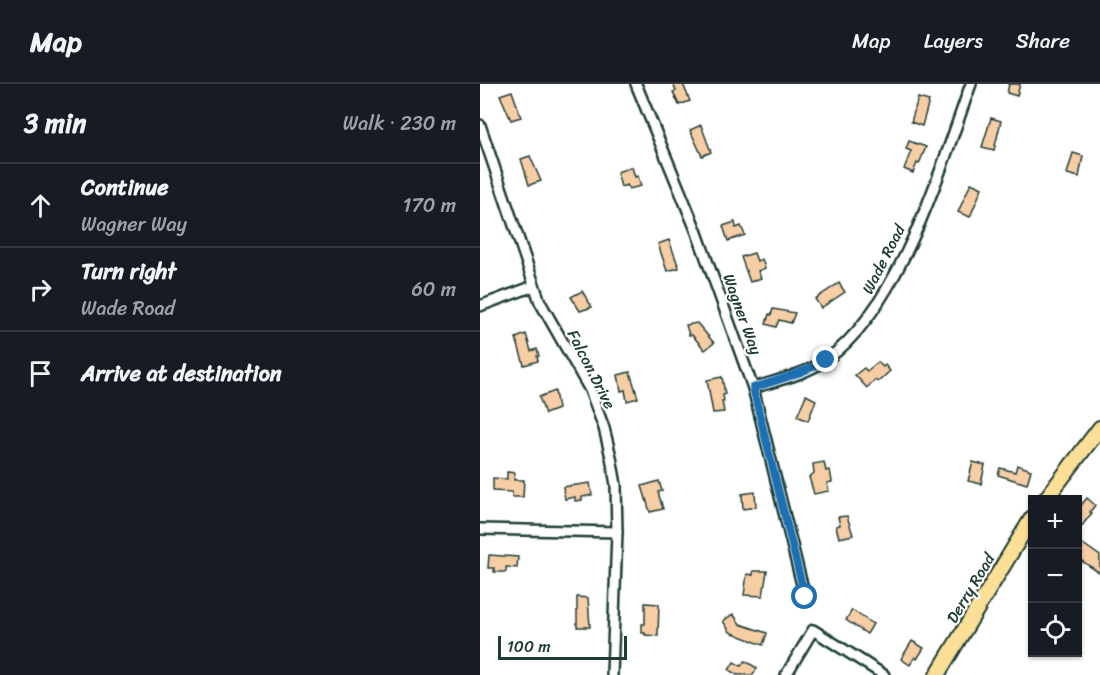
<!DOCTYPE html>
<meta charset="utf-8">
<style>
body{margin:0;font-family:Sriracha,sans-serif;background:#242831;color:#f1f3f6}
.controls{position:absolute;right:18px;bottom:18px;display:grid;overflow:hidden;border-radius:0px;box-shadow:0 2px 4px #0004}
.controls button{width:54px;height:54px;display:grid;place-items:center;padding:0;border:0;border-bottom:2px solid #363941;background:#171b24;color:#f1f3f6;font:30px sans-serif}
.scale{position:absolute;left:18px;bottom:15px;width:129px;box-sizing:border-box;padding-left:6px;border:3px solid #1f3d34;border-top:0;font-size:16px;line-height:21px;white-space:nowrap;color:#1f3d34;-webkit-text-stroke:4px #fff;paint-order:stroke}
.stop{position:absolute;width:18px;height:18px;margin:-14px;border:4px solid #1f6fb2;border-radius:50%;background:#fff}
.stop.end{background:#1f6fb2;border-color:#fff;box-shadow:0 2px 6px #0008}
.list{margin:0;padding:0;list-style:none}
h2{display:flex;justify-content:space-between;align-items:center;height:78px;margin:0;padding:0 24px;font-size:26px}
h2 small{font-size:20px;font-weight:400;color:#9ea1a6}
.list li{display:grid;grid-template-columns:39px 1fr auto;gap:18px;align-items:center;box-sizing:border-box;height:84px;padding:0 24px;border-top:2px solid #363941}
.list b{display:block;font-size:22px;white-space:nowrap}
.list p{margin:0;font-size:20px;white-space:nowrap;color:#9ea1a6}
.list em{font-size:20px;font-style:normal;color:#9ea1a6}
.icon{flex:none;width:33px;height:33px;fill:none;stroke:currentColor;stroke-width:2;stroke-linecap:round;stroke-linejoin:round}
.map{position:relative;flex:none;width:620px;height:591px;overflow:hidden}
header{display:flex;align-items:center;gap:36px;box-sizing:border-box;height:84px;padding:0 30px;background:#171b24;border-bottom:2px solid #363941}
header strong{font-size:28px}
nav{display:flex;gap:33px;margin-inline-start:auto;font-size:21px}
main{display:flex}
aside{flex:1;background:#171b24}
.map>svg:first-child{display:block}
.building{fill:#f6cda5;stroke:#1f3d34;stroke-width:1.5}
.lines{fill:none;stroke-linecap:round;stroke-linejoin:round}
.street-casing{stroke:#1f3d34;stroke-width:14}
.primary-casing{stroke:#1f3d34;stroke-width:18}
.street{stroke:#fff;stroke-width:9}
.primary{stroke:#fbdf96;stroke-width:14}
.route{stroke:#1f6fb2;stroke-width:8}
.labels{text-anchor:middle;stroke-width:4.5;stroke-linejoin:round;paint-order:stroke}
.street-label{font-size:16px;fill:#1f3d34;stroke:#fff}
</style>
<header>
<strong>Map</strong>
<nav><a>Map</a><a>Layers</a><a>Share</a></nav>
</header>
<main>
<aside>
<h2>3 min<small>Walk · 230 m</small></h2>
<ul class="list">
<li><svg class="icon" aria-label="ahead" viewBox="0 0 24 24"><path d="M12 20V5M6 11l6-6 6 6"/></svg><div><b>Continue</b><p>Wagner Way</p></div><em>170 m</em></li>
<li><svg class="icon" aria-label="right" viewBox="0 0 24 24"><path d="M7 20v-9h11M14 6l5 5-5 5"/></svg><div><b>Turn right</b><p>Wade Road</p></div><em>60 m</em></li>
<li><svg class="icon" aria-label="arrive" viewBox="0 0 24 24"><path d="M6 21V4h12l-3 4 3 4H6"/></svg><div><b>Arrive at destination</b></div></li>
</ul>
</aside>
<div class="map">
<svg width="620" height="591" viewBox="0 0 620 591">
<rect width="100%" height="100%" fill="#fff"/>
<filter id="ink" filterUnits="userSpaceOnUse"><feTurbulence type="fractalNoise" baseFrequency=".0167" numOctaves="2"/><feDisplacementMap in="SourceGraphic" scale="12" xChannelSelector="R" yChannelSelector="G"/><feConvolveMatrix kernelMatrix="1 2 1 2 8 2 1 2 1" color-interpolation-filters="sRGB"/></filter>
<g filter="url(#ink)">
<g class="building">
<path d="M193 0H203L210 17 199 21 193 8 196 7Z"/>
<path d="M529 0H540L537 12 527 9Z"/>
<path d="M32 7 41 33 31 36 20 11Z"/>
<path d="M438 14 449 17 442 42 431 38Z"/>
<path d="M511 34 521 37 514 66 502 63Z"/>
<path d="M221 41 231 68 222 72 210 46Z"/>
<path d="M429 57 446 63 439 80 437 79 433 89 424 85 431 67 426 65Z"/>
<path d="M593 69 603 72 599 93 587 90Z"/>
<path d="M50 72 61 97 49 101 41 75Z"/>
<path d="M152 83 155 93 158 92 161 102 149 105 147 101 141 103 137 88Z"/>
<path d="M491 99 502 104 490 133 478 128Z"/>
<path d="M255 138 256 144 261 142 265 151 248 157 243 142Z"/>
<path d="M189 156 199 184 187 187 178 160Z"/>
<path d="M274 169 277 177 282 175 285 184 278 187 281 194 270 198 261 173Z"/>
<path d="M359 199 365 208 341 224 335 215Z"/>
<path d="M102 207 112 223 100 227 91 213Z"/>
<path d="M293 225 315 229 311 239 299 236 296 243 286 240 289 230 291 231Z"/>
<path d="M217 239 234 259 225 266 212 251H209L206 241Z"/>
<path d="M46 250 51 267 57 265 59 272H57L58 277 44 281 36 254Z"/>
<path d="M398 278 403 283 405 281 410 287 398 298 395 296 387 304 375 291 384 284 387 287Z"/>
<path d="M150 288 158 314 147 317 145 306 141 307 138 291Z"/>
<path d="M242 293 245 310 243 311 244 317H242L244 328 233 329 227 296Z"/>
<path d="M75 307 78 325 65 330 59 313Z"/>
<path d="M326 311 336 316 328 337 317 332Z"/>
<path d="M344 378 346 387 350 386 352 398 347 399 349 407 334 410 329 393 334 389 333 380Z"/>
<path d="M493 378 505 381 501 400 488 397Z"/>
<path d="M537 381 551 386 547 400 518 391 520 384 535 388Z"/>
<path d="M27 388 35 389 34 396H44L43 413H32V408L13 407V394L27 395Z"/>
<path d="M179 397 182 407 178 408 183 425 170 428 162 402Z"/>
<path d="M110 399 112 411 102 413V416L95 417V413L85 415 83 403Z"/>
<path d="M275 408 276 423 263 425 262 410Z"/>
<path d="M607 414 615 421 610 428 612 429 597 448V426Z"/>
<path d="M367 432 373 451 359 454 356 442 360 441 358 433Z"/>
<path d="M603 460 620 472V489L597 474V469Z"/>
<path d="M9 471 38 473 37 484 26 483V488H14V484H8Z"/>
<path d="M273 487H287L283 512 264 511 267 490 273 491Z"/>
<path d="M97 513 108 514 110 543H97Z"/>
<path d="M165 519 179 520 178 552 165 551V549H162V540H165Z"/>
<path d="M372 526 393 540 387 550 366 536Z"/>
<path d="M253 530 260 540 287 549 283 561 250 548 243 537Z"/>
<path d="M432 557 444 564 437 575 435 573 430 581 421 575Z"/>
<path d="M265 577 277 584 273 591H257L249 586 254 578 261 582Z"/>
</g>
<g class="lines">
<g class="street-casing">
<g id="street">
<path d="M156 0 216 146 273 304 325 513"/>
<path d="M0 41 60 218 110 306 124 344 131 373 136 401 137 448 132 591"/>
<path d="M0 222 54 202"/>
<path d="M273 304C298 296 324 291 346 276 420 224 461 83 491 0"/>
<path d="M0 445 137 448"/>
<path d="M306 591 333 546 404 591"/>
</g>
</g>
<g class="primary-casing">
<g id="primary">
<path d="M565 416 620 344"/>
<path d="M457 591 552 434"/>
</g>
</g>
<use href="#street" class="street"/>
<use href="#primary" class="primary"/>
</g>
</g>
<g class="lines" filter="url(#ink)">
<path class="route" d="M325 513 273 304C299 296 323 289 346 276"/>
</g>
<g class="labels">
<g class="street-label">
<text transform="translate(403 175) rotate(-63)" y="6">Wade Road</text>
<text transform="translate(263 230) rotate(70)" y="6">Wagner Way</text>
<text transform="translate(112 285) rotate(63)" y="6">Falcon Drive</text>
<text transform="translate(490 504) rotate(-59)" y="6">Derry Road</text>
</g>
</g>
</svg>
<div class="controls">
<button>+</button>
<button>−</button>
<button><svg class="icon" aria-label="locate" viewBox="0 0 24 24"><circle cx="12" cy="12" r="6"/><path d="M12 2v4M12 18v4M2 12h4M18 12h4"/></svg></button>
</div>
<div class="scale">100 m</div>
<div class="stop" style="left:325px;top:513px"></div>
<div class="stop end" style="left:346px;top:276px"></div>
</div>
</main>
